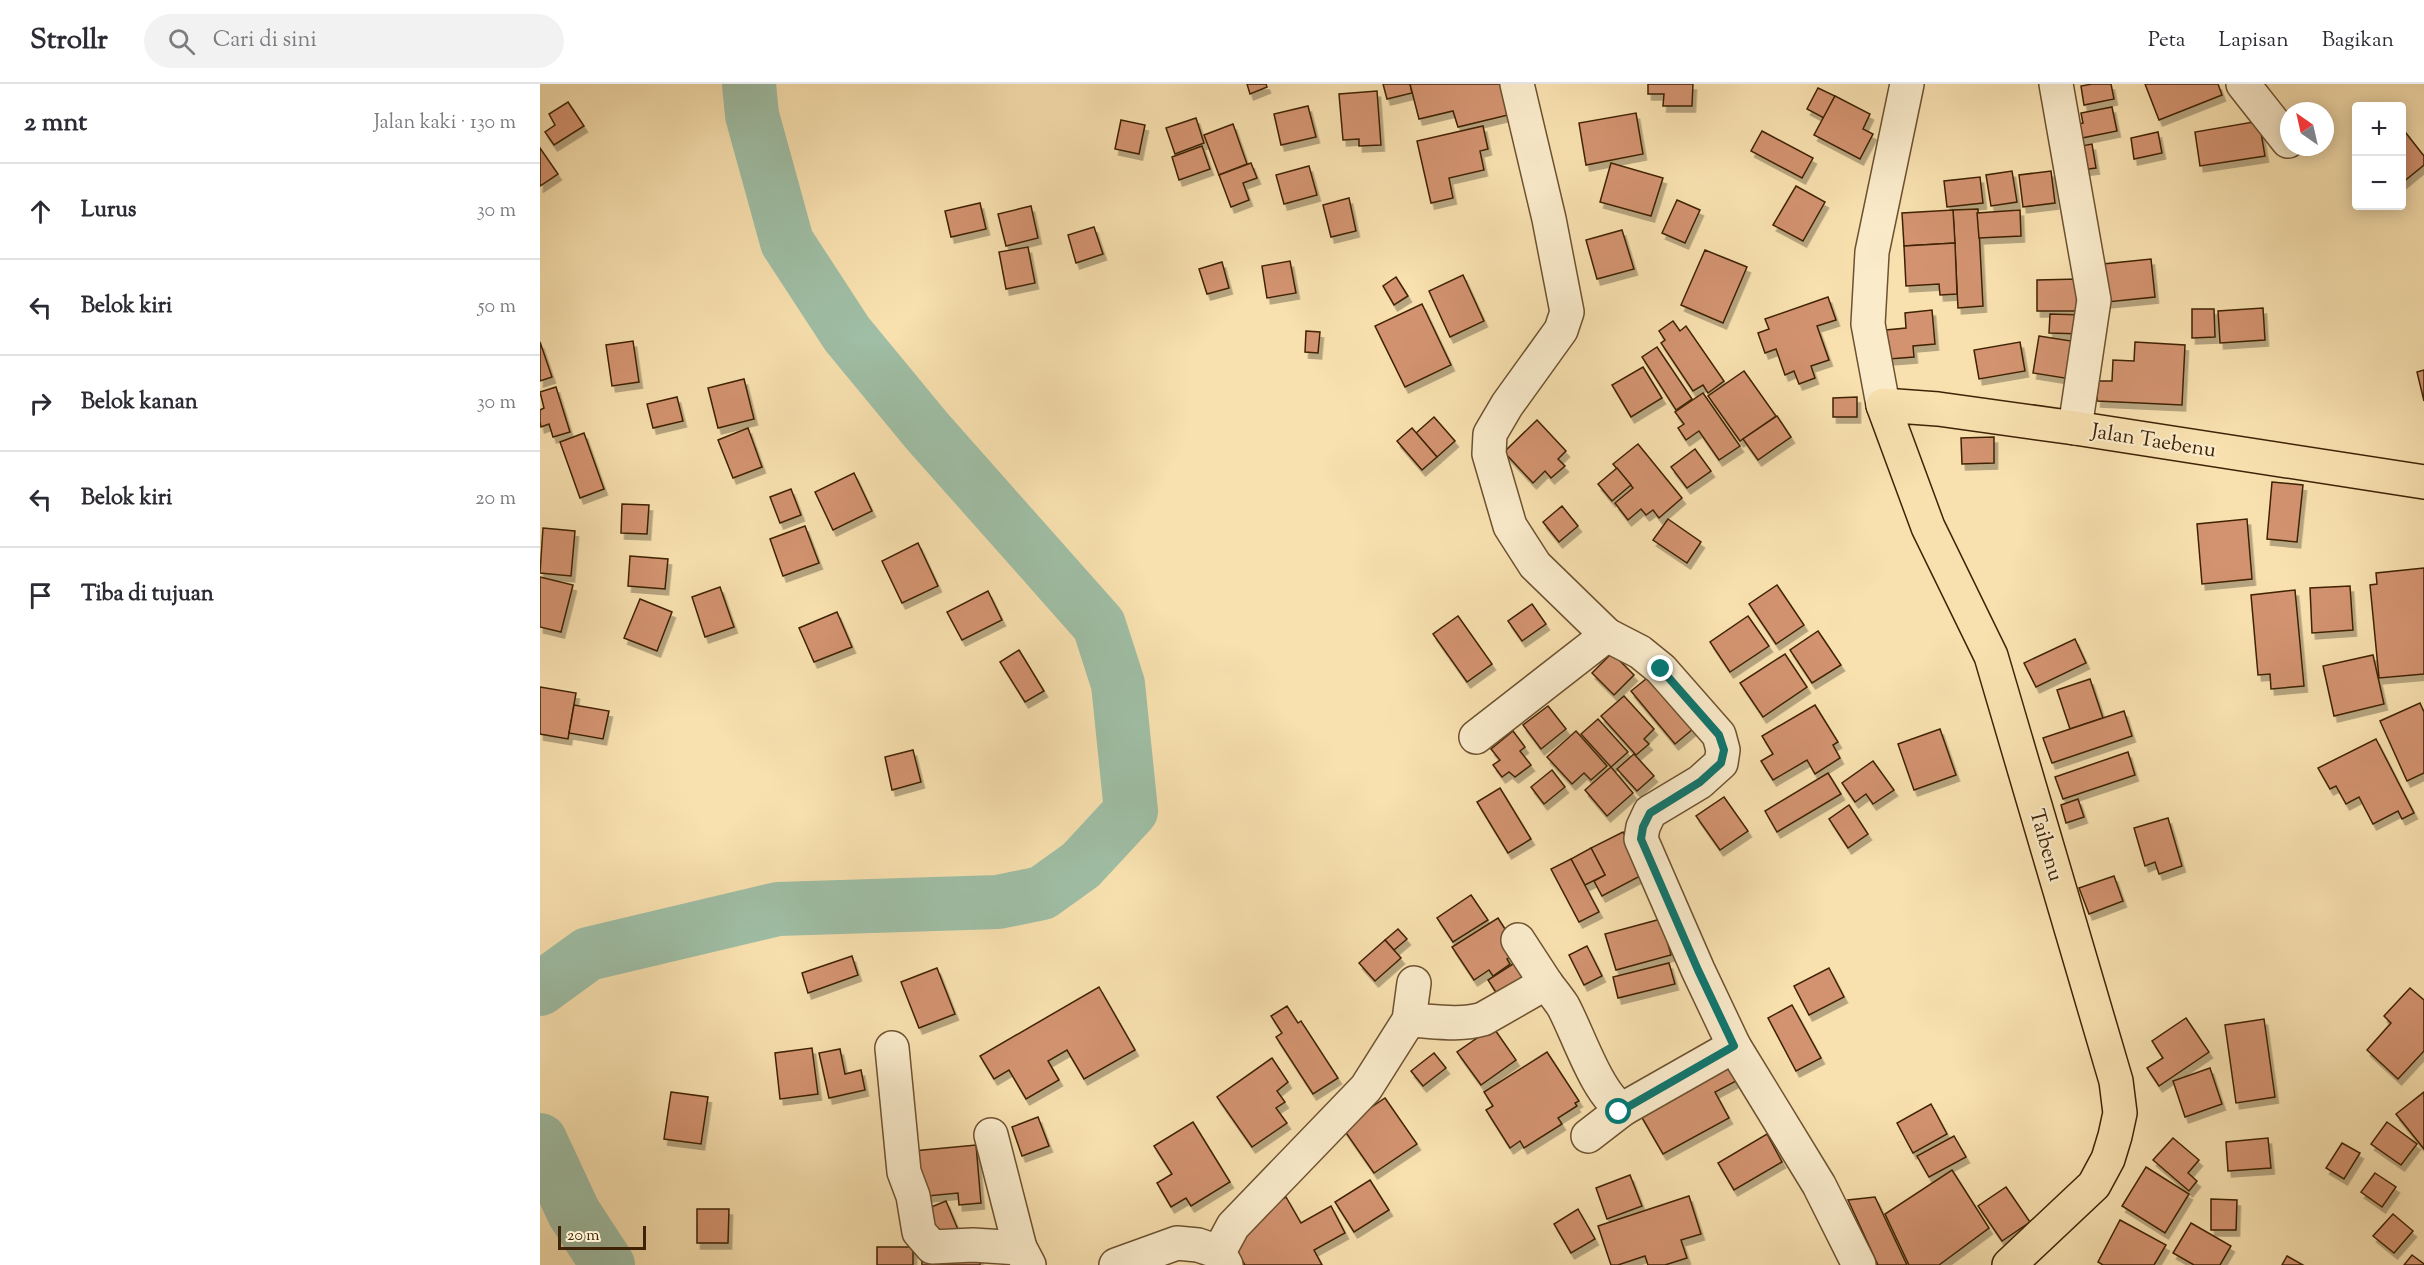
<!DOCTYPE html>
<html lang="id">
<meta charset="utf-8">
<style>
body{margin:0;font-family:"Sorts Mill Goudy",serif;background:#f2f2f3;color:#2b2b33}
.controls{position:absolute;right:18px;top:18px;display:grid;overflow:hidden;border-radius:6px;box-shadow:0 3px 15px #0003}
.controls button{width:54px;height:54px;display:grid;place-items:center;padding:0;border:0;border-bottom:2px solid #e1e1e2;background:#fff;color:#2b2b33;font:30px sans-serif}
.compass{position:absolute;left:1740px;top:18px;width:54px;height:54px;border-radius:50%;background:#fff;box-shadow:0 3px 15px #0003;rotate:326deg}
.scale{position:absolute;left:18px;bottom:15px;width:88px;box-sizing:border-box;padding-left:6px;border:3px solid #3f2306;border-top:0;font-size:16px;line-height:21px;white-space:nowrap;color:#3f2306;-webkit-text-stroke:4px #faebcb;paint-order:stroke}
.stop{position:absolute;width:18px;height:18px;margin:-14px;border:4px solid #0f766e;border-radius:50%;background:#fff}
.stop.end{background:#0f766e;border-color:#fff;box-shadow:0 2px 6px #0008}
.list{margin:0;padding:0;list-style:none}
h2{display:flex;justify-content:space-between;align-items:center;height:78px;margin:0;padding:0 24px;font-size:26px}
h2 small{font-size:20px;font-weight:400;color:#7c7c81}
.list li{display:grid;grid-template-columns:39px 1fr auto;gap:18px;align-items:center;box-sizing:border-box;height:96px;padding:0 24px;border-top:2px solid #e1e1e2}
.list b{display:block;font-size:22px;white-space:nowrap}
.list em{font-size:20px;font-style:normal;color:#7c7c81}
.icon{flex:none;width:33px;height:33px;fill:none;stroke:currentColor;stroke-width:2;stroke-linecap:round;stroke-linejoin:round}
.map{position:relative;flex:none;width:1884px;height:1181px;overflow:hidden}
header{display:flex;align-items:center;gap:36px;box-sizing:border-box;height:84px;padding:0 30px;background:#fff;border-bottom:2px solid #e1e1e2}
header strong{font-size:28px}
nav{display:flex;gap:33px;margin-inline-start:auto;font-size:21px}
.search{width:420px;height:54px;background:#f2f2f3;display:flex;align-items:center;gap:15px;box-sizing:border-box;padding:0 21px;border-radius:33px;color:#7c7c81;font-size:22px}
main{display:flex}
aside{flex:1;background:#fff}
.map>svg:first-child{display:block}
.lines{fill:none;stroke-linecap:round;stroke-linejoin:round}
.river{stroke:#9fbea5;stroke-width:54}
.building{fill:#d39370;stroke:#3f2306;stroke-width:1.5;filter:url(#shadow)}
.minor-casing{stroke:#6d5230;stroke-width:36}
.major-casing{stroke:#3f2306;stroke-width:36}
.minor{stroke:#faebcb;stroke-width:33}
.major{stroke:#f8e0af;stroke-width:33}
.route{stroke:#0f766e;stroke-width:8}
.labels{text-anchor:middle;stroke-width:4.5;stroke-linejoin:round;paint-order:stroke}
.street-label{font-size:21px;fill:#3f2306;stroke:#faebcb}
</style>
<header>
<strong>Strollr</strong>
<div class="search"><svg class="icon" aria-label="search" viewBox="0 0 24 24"><circle cx="10" cy="10" r="6"/><path d="M15 15l6 6"/></svg>Cari di sini</div>
<nav><a>Peta</a><a>Lapisan</a><a>Bagikan</a></nav>
</header>
<main>
<aside>
<h2>2 mnt<small>Jalan kaki · 130 m</small></h2>
<ul class="list">
<li><svg class="icon" aria-label="ahead" viewBox="0 0 24 24"><path d="M12 20V5M6 11l6-6 6 6"/></svg><div><b>Lurus</b></div><em>30 m</em></li>
<li><svg class="icon" aria-label="left" viewBox="0 0 24 24"><path d="M17 20v-9H6M10 6l-5 5 5 5"/></svg><div><b>Belok kiri</b></div><em>50 m</em></li>
<li><svg class="icon" aria-label="right" viewBox="0 0 24 24"><path d="M7 20v-9h11M14 6l5 5-5 5"/></svg><div><b>Belok kanan</b></div><em>30 m</em></li>
<li><svg class="icon" aria-label="left" viewBox="0 0 24 24"><path d="M17 20v-9H6M10 6l-5 5 5 5"/></svg><div><b>Belok kiri</b></div><em>20 m</em></li>
<li><svg class="icon" aria-label="arrive" viewBox="0 0 24 24"><path d="M6 21V4h12l-3 4 3 4H6"/></svg><div><b>Tiba di tujuan</b></div></li>
</ul>
</aside>
<div class="map">
<svg width="1884" height="1181" viewBox="0 0 1884 1181">
<defs>
<filter id="shadow"><feDropShadow dx="3.5" dy="6" stdDeviation="0" flood-color="#0004"/></filter>
</defs>
<rect width="100%" height="100%" fill="#f8e0af"/>
<filter id="stains"><feTurbulence type="fractalNoise" baseFrequency=".00333" numOctaves="4"/><feColorMatrix values="0 0 0 0 .2 0 0 0 0 .09 0 0 0 0 .02 0 0 0 .5 -.17"/></filter>
<radialGradient id="worn" r=".72"><stop offset=".6" stop-color="#630" stop-opacity="0"/><stop offset="1" stop-color="#630" stop-opacity=".3"/></radialGradient>
<g class="lines">
<g class="river">
<path d="M0 905 48 870 238 825 458 818 502 809 541 781 591 727 578 600 559 541 387 347 307 250 247 158 212 31 209 0"/>
<path d="M0 1056 34 1129 68 1181"/>
</g>
</g>
<g class="building">
<path d="M707 0H726L727 3 710 10Z"/>
<path d="M843 0H870L872 9 847 15Z"/>
<path d="M870 0H960L968 31 918 43 913 27 879 35Z"/>
<path d="M1108 0H1153L1152 22H1123L1124 10H1108Z"/>
<path d="M1552 0H1571L1574 15 1544 21 1541 2Z"/>
<path d="M1605 0H1678L1682 11 1619 36Z"/>
<path d="M1278 4 1295 12 1284 34 1267 25Z"/>
<path d="M837 7 841 61 819 62V55L803 56 799 10Z"/>
<path d="M1295 12 1330 30 1323 45 1333 50 1320 75 1274 51Z"/>
<path d="M28 18 44 42 14 61 5 48 15 41 9 30Z"/>
<path d="M768 22 776 53 741 61 734 30Z"/>
<path d="M1572 23 1577 47 1537 55 1534 40 1543 39 1541 29Z"/>
<path d="M1096 29 1103 70 1046 81 1039 39Z"/>
<path d="M656 34 664 59 635 70 626 44Z"/>
<path d="M581 36 605 41 599 70 575 65Z"/>
<path d="M1719 37 1725 72 1660 82 1655 48Z"/>
<path d="M693 40 707 80 679 91 664 51Z"/>
<path d="M943 42 948 65 940 67 944 86 909 94 913 114 891 119 877 57Z"/>
<path d="M1862 44 1884 72V81L1862 99Z"/>
<path d="M1222 47 1273 74 1262 94 1211 67Z"/>
<path d="M1618 48 1622 69 1594 75 1591 54Z"/>
<path d="M1552 60 1556 84 1533 87 1530 64Z"/>
<path d="M662 62 670 85 639 96 632 73Z"/>
<path d="M0 64 18 90 0 102Z"/>
<path d="M711 79 717 94 703 99 709 116 691 123 679 91Z"/>
<path d="M1071 79 1123 94 1111 132 1060 118Z"/>
<path d="M769 82 777 111 744 120 736 91Z"/>
<path d="M1472 87 1477 118 1451 122 1446 91Z"/>
<path d="M1511 87 1515 119 1483 123 1479 91Z"/>
<path d="M1440 93 1443 119 1407 123 1404 97Z"/>
<path d="M1256 102 1285 118 1263 157 1233 141Z"/>
<path d="M809 114 816 147 791 153 783 121Z"/>
<path d="M1137 116 1160 126 1145 159 1122 149Z"/>
<path d="M440 119 446 145 411 153 405 127Z"/>
<path d="M491 122 498 154 466 162 458 130Z"/>
<path d="M1438 125 1443 222 1418 224 1413 126Z"/>
<path d="M1413 126 1415 159 1364 162 1362 129Z"/>
<path d="M1480 126 1481 152 1439 154 1437 129Z"/>
<path d="M554 143 563 170 536 179 528 151Z"/>
<path d="M1082 146 1094 185 1057 195 1046 156Z"/>
<path d="M1415 159 1417 210 1400 211 1399 200 1366 202 1364 162Z"/>
<path d="M488 163 495 199 466 205 459 168Z"/>
<path d="M1165 166 1207 183 1183 239 1141 221Z"/>
<path d="M1611 175 1615 213 1567 218 1563 180Z"/>
<path d="M750 177 756 209 727 214 722 182Z"/>
<path d="M682 178 689 204 667 210 659 185Z"/>
<path d="M923 191 944 237 910 253 889 207Z"/>
<path d="M856 193 868 212 854 221 843 202Z"/>
<path d="M1539 195V227H1497V196Z"/>
<path d="M1288 213 1296 236 1277 242 1289 276 1271 282 1275 294 1259 300 1254 287 1245 291 1236 265 1225 269 1218 249 1229 245 1225 235Z"/>
<path d="M882 220 911 281 865 303 835 242Z"/>
<path d="M1723 224 1725 256 1680 259 1678 227Z"/>
<path d="M1652 225H1674L1675 253 1652 254Z"/>
<path d="M1392 226 1395 260 1373 262 1374 273 1349 275 1346 246 1366 244 1365 229Z"/>
<path d="M1510 230 1544 231 1543 250 1509 249Z"/>
<path d="M1133 237 1140 247 1146 242 1184 297 1168 309 1163 301 1153 307 1121 259 1125 256 1119 247Z"/>
<path d="M766 247 780 248 778 269 765 268Z"/>
<path d="M1499 252 1544 259 1537 296 1493 289Z"/>
<path d="M93 257 99 298 72 302 66 261Z"/>
<path d="M0 258 12 293 0 297Z"/>
<path d="M1480 258 1485 287 1439 295 1434 266Z"/>
<path d="M1595 258 1645 261 1642 321 1557 317 1558 297H1572L1573 276 1594 277Z"/>
<path d="M1117 263 1152 315 1136 326 1102 273Z"/>
<path d="M1103 283 1122 314 1091 333 1072 301Z"/>
<path d="M1884 286V317L1877 288Z"/>
<path d="M1204 287 1236 332 1200 357 1168 312Z"/>
<path d="M204 295 214 335 178 344 168 304Z"/>
<path d="M16 303 30 348 13 353 9 340 1 343 0 338V326L4 324 0 308Z"/>
<path d="M1163 309 1200 362 1179 376 1159 347 1146 356 1138 344 1144 340 1135 328Z"/>
<path d="M137 313 143 337 113 344 107 320Z"/>
<path d="M1317 313V333H1293V314Z"/>
<path d="M1237 332 1251 353 1218 376 1203 355Z"/>
<path d="M894 333 915 357 897 373 876 349Z"/>
<path d="M997 336 1026 367 1018 375 1025 382 1011 394 1005 387 993 399 964 368Z"/>
<path d="M208 344 222 383 193 394 178 356Z"/>
<path d="M872 344 897 373 882 386 857 357Z"/>
<path d="M44 349 64 405 40 414 20 358Z"/>
<path d="M1454 353V379L1422 380 1421 354Z"/>
<path d="M1098 360 1142 414 1119 434 1113 426 1106 431 1101 425 1088 436 1075 419 1093 404 1073 380Z"/>
<path d="M1155 365 1171 387 1147 404 1131 383Z"/>
<path d="M1077 384 1091 401 1072 417 1058 400Z"/>
<path d="M314 389 332 427 293 446 275 408Z"/>
<path d="M1732 398 1763 401 1757 458 1727 455Z"/>
<path d="M251 405 261 431 240 439 230 413Z"/>
<path d="M82 420 109 421 107 450 81 449Z"/>
<path d="M1022 422 1038 442 1019 458 1003 438Z"/>
<path d="M1128 435 1161 458 1147 479 1113 456Z"/>
<path d="M1707 435 1712 495 1662 500 1657 440Z"/>
<path d="M265 442 279 479 243 492 230 455Z"/>
<path d="M3 444 35 447 31 492 0 489Z"/>
<path d="M378 459 398 502 362 519 342 477Z"/>
<path d="M90 472 128 475 125 505 88 502Z"/>
<path d="M1884 484V590L1839 594 1830 501 1837 500 1836 489Z"/>
<path d="M0 493 33 501 21 548 0 543Z"/>
<path d="M1237 501 1264 541 1236 560 1209 520Z"/>
<path d="M1810 502 1813 546 1772 549 1770 504Z"/>
<path d="M180 503 194 543 165 553 152 513Z"/>
<path d="M1755 506 1764 602 1731 605 1730 590 1718 591 1711 511Z"/>
<path d="M448 507 462 536 422 556 407 528Z"/>
<path d="M100 515 132 528 117 567 84 554Z"/>
<path d="M992 520 1006 540 982 557 968 537Z"/>
<path d="M297 528 312 563 274 578 259 544Z"/>
<path d="M918 532 952 580 927 598 893 550Z"/>
<path d="M1208 532 1229 562 1190 588 1170 558Z"/>
<path d="M1278 547 1301 581 1272 599 1250 566Z"/>
<path d="M1535 555 1546 579 1496 603 1484 579Z"/>
<path d="M479 566 504 607 485 618 460 578Z"/>
<path d="M1072 569 1094 591 1074 611 1052 589Z"/>
<path d="M1245 570 1267 603 1223 633 1200 599Z"/>
<path d="M1833 571 1844 620 1794 632 1783 582Z"/>
<path d="M1116 587 1159 640 1135 660 1091 607Z"/>
<path d="M1550 595 1563 634 1530 645 1517 606Z"/>
<path d="M0 603 36 609 28 655 0 650Z"/>
<path d="M1084 612 1114 645 1104 655 1109 660 1096 671 1061 632Z"/>
<path d="M1880 619 1884 628V689L1867 697 1840 637Z"/>
<path d="M34 621 69 627 63 655 29 649Z"/>
<path d="M1275 621 1298 658 1293 661 1300 674 1275 690 1267 676 1233 696 1221 677 1233 670 1222 652Z"/>
<path d="M1008 622 1026 645 1001 665 983 641Z"/>
<path d="M1584 627 1592 652 1512 679 1503 654Z"/>
<path d="M1058 635 1088 668 1071 683 1041 650Z"/>
<path d="M1400 645 1416 691 1374 706 1358 660Z"/>
<path d="M973 647 985 663 980 667 991 681 975 693 969 688 962 693 953 681 960 676 951 665Z"/>
<path d="M1036 647 1067 682 1051 696 1044 689 1032 700 1007 673Z"/>
<path d="M1836 655 1874 729 1862 735 1858 727 1833 740 1819 713 1806 720 1796 702 1790 705 1778 684Z"/>
<path d="M373 666 381 698 352 706 345 673Z"/>
<path d="M1588 668 1595 691 1523 715 1515 693Z"/>
<path d="M1094 670 1114 692 1097 707 1077 685Z"/>
<path d="M1333 677 1354 706 1333 720 1326 710 1315 718 1302 699Z"/>
<path d="M1071 683 1093 709 1067 732 1045 706Z"/>
<path d="M1012 686 1025 703 1004 720 991 703Z"/>
<path d="M1288 689 1301 710 1237 748 1225 727Z"/>
<path d="M960 704 991 755 968 769 937 718Z"/>
<path d="M1184 713 1208 747 1180 766 1156 732Z"/>
<path d="M1538 715 1544 733 1526 739 1521 721Z"/>
<path d="M1309 721 1328 750 1308 764 1289 735Z"/>
<path d="M1628 734 1642 782 1619 790 1615 778 1605 782 1594 744Z"/>
<path d="M1083 748 1104 790 1062 812 1054 797 1065 791 1051 764Z"/>
<path d="M1051 764 1065 791 1045 801 1031 775Z"/>
<path d="M1031 775 1059 828 1039 838 1011 785Z"/>
<path d="M1574 792 1583 817 1549 830 1539 804Z"/>
<path d="M931 811 948 836 913 858 897 834Z"/>
<path d="M958 834 979 867 967 875 970 880 953 892 949 886 934 896 912 863Z"/>
<path d="M1121 835 1131 871 1076 886 1065 850Z"/>
<path d="M858 845 867 855 854 866 845 856Z"/>
<path d="M845 856 861 874 835 897 819 879Z"/>
<path d="M1047 862 1062 892 1044 901 1029 871Z"/>
<path d="M312 872 318 891 268 909 262 889Z"/>
<path d="M976 878 987 895 959 913 948 896Z"/>
<path d="M1129 879 1135 900 1078 914 1073 893Z"/>
<path d="M397 884 415 930 379 944 361 898Z"/>
<path d="M1289 884 1304 913 1269 931 1254 902Z"/>
<path d="M559 903 595 966 544 995 527 966 508 977 519 996 486 1015 469 986 454 995 440 972Z"/>
<path d="M1870 904 1884 916V967L1858 995 1827 966 1851 939 1844 932Z"/>
<path d="M1252 921 1281 974 1256 987 1228 934Z"/>
<path d="M747 922 758 939 761 937 798 994 773 1010 736 953 742 949 731 932Z"/>
<path d="M1646 934 1669 968 1619 1002 1607 984 1623 974 1612 957Z"/>
<path d="M1724 935 1735 1013 1696 1019 1685 941Z"/>
<path d="M953 943 976 976 941 1001 917 968Z"/>
<path d="M272 964 278 1010 240 1015 235 969Z"/>
<path d="M300 965 305 990 321 986 325 1006 289 1014 279 969Z"/>
<path d="M1007 968 1039 1017 1035 1019 1037 1022 1018 1034 1022 1040 984 1064 980 1057 970 1064 946 1026 953 1022 944 1008Z"/>
<path d="M894 969 906 984 883 1002 871 987Z"/>
<path d="M732 974 748 998 737 1007 745 1018 736 1024 747 1039 712 1063 677 1013Z"/>
<path d="M1187 976 1198 996 1175 1008 1189 1034 1123 1070 1097 1025Z"/>
<path d="M1670 984 1682 1020 1645 1033 1633 997Z"/>
<path d="M131 1008 168 1013 161 1060 124 1055Z"/>
<path d="M1884 1008V1065L1856 1030Z"/>
<path d="M845 1014 877 1060 834 1089 802 1043Z"/>
<path d="M1391 1020 1407 1050 1373 1069 1357 1039Z"/>
<path d="M498 1033 509 1062 482 1072 472 1043Z"/>
<path d="M653 1038 690 1098 651 1122 646 1114 631 1123 617 1099 632 1090 614 1062Z"/>
<path d="M1847 1038 1877 1060 1861 1081 1831 1060Z"/>
<path d="M1227 1050 1242 1078 1194 1106 1178 1079Z"/>
<path d="M1414 1052 1426 1073 1389 1093 1377 1072Z"/>
<path d="M1633 1054 1659 1076 1648 1089 1657 1097 1649 1107 1613 1076Z"/>
<path d="M1728 1054 1731 1084 1688 1087 1686 1058Z"/>
<path d="M1802 1059 1820 1069 1804 1095 1786 1084Z"/>
<path d="M436 1061 441 1119 419 1121 418 1109 377 1113 373 1067Z"/>
<path d="M1606 1083 1649 1110 1625 1149 1582 1122Z"/>
<path d="M1412 1086 1449 1144 1399 1181H1369L1345 1130Z"/>
<path d="M1835 1089 1856 1103 1842 1123 1821 1108Z"/>
<path d="M1090 1091 1102 1122 1067 1135 1056 1104Z"/>
<path d="M830 1096 849 1126 814 1148 795 1118Z"/>
<path d="M1466 1103 1490 1138 1462 1157 1438 1122Z"/>
<path d="M1149 1112 1161 1150 1141 1156 1147 1174 1125 1181H1108L1105 1172 1078 1181H1071L1058 1142Z"/>
<path d="M746 1113 761 1139 791 1122 805 1149 774 1166 782 1181H705L690 1155 704 1136Z"/>
<path d="M1335 1113 1367 1181H1338L1308 1116Z"/>
<path d="M1671 1115 1697 1116 1696 1146H1671Z"/>
<path d="M406 1117 419 1148 392 1159 379 1128Z"/>
<path d="M157 1125H189L188 1159H157Z"/>
<path d="M1038 1125 1055 1155 1031 1169 1014 1140Z"/>
<path d="M1853 1130 1873 1147 1854 1169 1833 1152Z"/>
<path d="M1580 1136 1626 1161 1614 1181H1563L1558 1178Z"/>
<path d="M1651 1139 1691 1162 1680 1181H1654L1633 1169Z"/>
<rect x="337" y="1163" width="36" height="18"/>
<path d="M439 1165 440 1181H382V1169Z"/>
<path d="M1872 1171 1884 1180V1181H1864Z"/>
<path d="M1747 1172 1763 1181H1742Z"/>
</g>
<g class="lines">
<g class="minor-casing">
<g id="minor">
<path d="M977 0 1009 135 1027 228 1021 246 967 321 950 350 949 370 970 442 995 481 1067 551"/>
<path d="M1516 0 1554 216 1535 344"/>
<path d="M1703 0 1748 57"/>
<path d="M1343 321 1328 240 1332 168 1367 0"/>
<path d="M936 653 1067 551 1100 568 1121 585 1179 651 1183 666 1181 679 1160 698 1110 728 1103 743 1101 755 1158 886 1194 962 1279 1101 1319 1181"/>
<path d="M978 856 1006 899"/>
<path d="M869 936C893 937 919 942 943 935L1006 899C1011 906 1018 914 1023 922 1037 947 1058 1013 1083 1025L1194 962"/>
<path d="M352 964 364 1088 373 1112 379 1148 392 1163 433 1161 480 1164 489 1181"/>
<path d="M451 1051 480 1164"/>
<path d="M1048 1052 1083 1025"/>
<path d="M576 1181 637 1159 658 1161 679 1168"/>
<path d="M686 1181 679 1168 693 1142 826 1004 869 936 874 899"/>
</g>
</g>
<g class="major-casing">
<path id="major" d="M1469 1181 1554 1101 1568 1075 1575 1052 1580 1029 1576 997 1451 572 1388 443 1343 321 1398 325 1535 344 1884 398"/>
</g>
<use href="#minor" class="minor"/>
<use href="#major" class="major"/>
</g>
<g class="lines">
<path class="route" d="M1079 1028 1194 962 1158 886 1101 755 1103 743 1110 729 1160 698 1181 679 1184 666 1179 651 1121 585"/>
</g>
<g class="labels">
<g class="street-label">
<text transform="translate(1614 356) rotate(9)" y="7">Jalan Taebenu</text>
<text transform="translate(1507 761) rotate(74)" y="7">Taibenu</text>
</g>
</g>
<rect width="100%" height="100%" filter="url(#stains)"/>
<rect width="100%" height="100%" fill="url(#worn)"/>
</svg>
<div class="controls">
<button>+</button>
<button>−</button>
</div>
<svg class="compass" viewBox="-18 -18 36 36"><path d="M0-13l5 13h-10z" fill="#e53935"/><path d="M0 13l5-13h-10z" fill="#7c7c81"/></svg>
<div class="scale">20 m</div>
<div class="stop" style="left:1079px;top:1028px"></div>
<div class="stop end" style="left:1121px;top:585px"></div>
</div>
</main>
